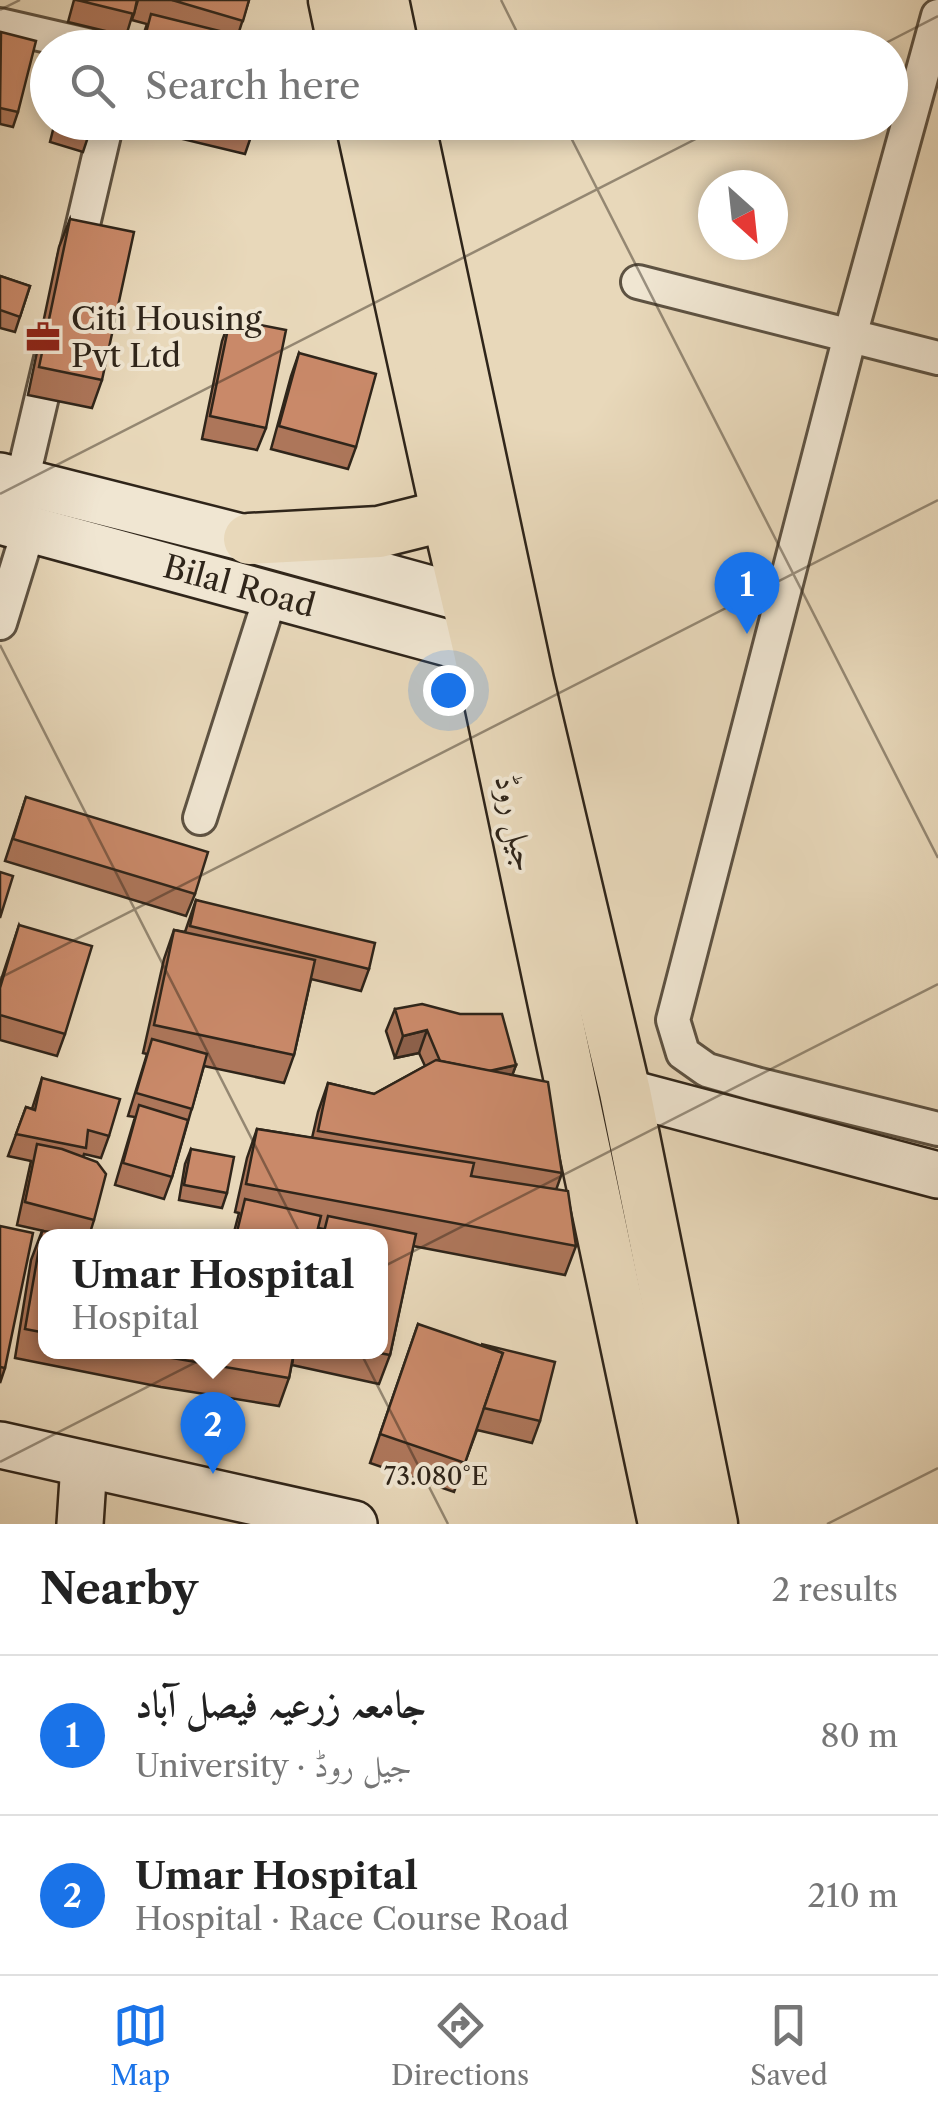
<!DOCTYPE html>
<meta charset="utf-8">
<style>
body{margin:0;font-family:"Libre Caslon Text",Amiri,serif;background:#f2f2f2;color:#222}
.compass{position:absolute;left:698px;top:170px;width:90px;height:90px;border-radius:50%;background:#fff;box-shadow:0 5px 15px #0003;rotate:153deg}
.you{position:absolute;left:448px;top:690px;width:35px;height:35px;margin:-25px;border:8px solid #fff;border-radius:50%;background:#1a73e8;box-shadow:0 0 0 15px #1a73e833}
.badge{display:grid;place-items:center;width:65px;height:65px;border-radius:50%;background:#1a73e8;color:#fff;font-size:32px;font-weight:700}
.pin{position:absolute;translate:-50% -82px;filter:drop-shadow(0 2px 5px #0008)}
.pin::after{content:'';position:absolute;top:52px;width:35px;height:30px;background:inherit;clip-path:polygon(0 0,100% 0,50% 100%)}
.popup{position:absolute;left:38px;top:1229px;width:350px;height:130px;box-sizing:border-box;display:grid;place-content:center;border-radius:20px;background:#fff;filter:drop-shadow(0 2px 8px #0005);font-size:32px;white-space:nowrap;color:#767676}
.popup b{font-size:38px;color:#222}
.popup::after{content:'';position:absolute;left:50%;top:100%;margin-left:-20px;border:20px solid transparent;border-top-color:#fff}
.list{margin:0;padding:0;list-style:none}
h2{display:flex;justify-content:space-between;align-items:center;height:130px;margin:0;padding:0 40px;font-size:42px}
h2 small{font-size:32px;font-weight:400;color:#767676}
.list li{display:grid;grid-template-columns:65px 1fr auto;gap:30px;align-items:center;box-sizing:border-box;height:160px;padding:0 40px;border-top:2px solid #e0e0e0}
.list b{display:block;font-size:38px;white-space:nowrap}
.list p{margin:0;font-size:32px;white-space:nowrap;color:#767676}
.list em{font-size:32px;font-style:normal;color:#767676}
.icon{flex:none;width:55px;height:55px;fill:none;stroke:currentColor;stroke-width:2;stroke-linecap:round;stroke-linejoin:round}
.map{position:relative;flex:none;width:938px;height:1524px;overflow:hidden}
.search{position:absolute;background:#fff;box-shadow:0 5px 15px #0003;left:30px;right:30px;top:30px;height:110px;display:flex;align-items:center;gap:25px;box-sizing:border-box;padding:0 35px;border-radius:55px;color:#767676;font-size:38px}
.sheet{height:450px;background:#fff}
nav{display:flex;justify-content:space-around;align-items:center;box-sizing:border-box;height:140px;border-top:2px solid #e0e0e0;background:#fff;font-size:28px;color:#767676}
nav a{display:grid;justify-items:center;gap:5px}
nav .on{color:#1a73e8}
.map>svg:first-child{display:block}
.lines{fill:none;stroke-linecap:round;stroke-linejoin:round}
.street-casing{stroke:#5d5242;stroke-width:38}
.secondary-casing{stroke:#2f251a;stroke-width:50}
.primary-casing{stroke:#2f251a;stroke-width:55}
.street{stroke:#f0e6d2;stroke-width:32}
.secondary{stroke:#f0e6d2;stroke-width:45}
.primary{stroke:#e8d8ba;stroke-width:50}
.wall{fill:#ad765a;stroke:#2f251a;stroke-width:2.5}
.shaded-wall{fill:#8d604a;stroke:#2f251a;stroke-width:2.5}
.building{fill:#c98969;stroke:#2f251a;stroke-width:2.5}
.ticks{fill:none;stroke:#2f251a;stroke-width:2.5;stroke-opacity:0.45}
.labels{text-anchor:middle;stroke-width:8;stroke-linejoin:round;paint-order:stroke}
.poi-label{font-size:32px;fill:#2f251a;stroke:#f0e6d2;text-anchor:start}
.street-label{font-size:32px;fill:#2f251a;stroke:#f0e6d2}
.ticks-label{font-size:25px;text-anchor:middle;fill:#2f251a;stroke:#f0e6d2;stroke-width:8;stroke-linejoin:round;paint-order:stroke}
</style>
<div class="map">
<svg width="938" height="1524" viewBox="0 0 938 1524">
<rect width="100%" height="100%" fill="#e8d8ba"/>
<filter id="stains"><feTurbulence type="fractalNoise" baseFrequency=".002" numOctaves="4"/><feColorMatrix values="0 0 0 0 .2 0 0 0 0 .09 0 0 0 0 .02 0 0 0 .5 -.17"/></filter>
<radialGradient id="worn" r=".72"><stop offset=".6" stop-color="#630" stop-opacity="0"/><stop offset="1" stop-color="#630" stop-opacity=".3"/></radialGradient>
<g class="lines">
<g class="street-casing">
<g id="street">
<path d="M938 16 850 336 673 1020 683 1053 707 1070 756 1084 938 1129"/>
<path d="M0 25 100 48"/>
<path d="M74 263 107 122"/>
<path d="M638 282 938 358"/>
<path d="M22 481 52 354"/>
<path d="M0 623 29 529"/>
<path d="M200 818 271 595"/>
</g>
</g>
<g class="secondary-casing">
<g id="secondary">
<path d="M0 476 249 539 467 599 495 609"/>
<path id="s1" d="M0 521 510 660"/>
<path d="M625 1092 938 1175"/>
<path d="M0 1445 354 1524"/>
<path d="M80 1524 84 1464"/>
</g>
</g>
<g class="primary-casing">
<g id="primary">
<path d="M334 0 344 48"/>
<path d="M383 0 393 48"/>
<path d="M361 122 447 515 479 651 664 1524"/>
<path d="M409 122 528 681 625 1092 712 1524"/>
<path d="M249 539 379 532 447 515"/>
</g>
</g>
<use href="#street" class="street"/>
<use href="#secondary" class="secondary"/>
<use href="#primary" class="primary"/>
</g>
<g class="wall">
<path d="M74 0H137L126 36 68 22Z"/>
<path d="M138 0H249L238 35 275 48H139L147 24 132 20Z"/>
<path d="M0 35 18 112 13 127 0 124Z"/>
<path d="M55 122H93L83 152 50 142Z"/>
<path d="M121 122H256L245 154 120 124Z"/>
<path d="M70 219 102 380 92 408 28 395 59 247Z"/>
<path d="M0 276 30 286 15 332 0 328Z"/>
<path d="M230 319 266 428 257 450 202 439 222 341Z"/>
<path d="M299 353 356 447 348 469 271 449 291 376Z"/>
<path d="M26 797 195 894 186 916 5 861Z"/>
<path d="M196 900 369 969 361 991 311 979 294 1055 284 1083 204 1066 172 1177 164 1199 115 1185 135 1117 128 1116 147 1054 143 1053 164 959 174 930 185 932Z"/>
<path d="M19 925 65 1034 57 1056 0 1040V983Z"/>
<path d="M395 1009 516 1065 512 1075 562 1173 556 1190 576 1246 565 1275 413 1246 390 1355 379 1384 292 1365 294 1352H380V1236H320L323 1229 318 1228 316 1236H233L239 1213 235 1212 247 1158 257 1129 312 1138 318 1112 328 1083 374 1094 425 1066 419 1053 395 1058 386 1031Z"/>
<path d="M42 1078 109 1136 101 1158 84 1154 83 1157 94 1220 89 1236H46V1352H294L289 1378 279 1406 161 1387 15 1358 31 1260 42 1231H44L17 1225 31 1161 8 1156 26 1107 32 1109Z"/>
<path d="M191 1149 227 1193 222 1208 179 1200 185 1164Z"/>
<path d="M0 1226 5 1368 0 1383Z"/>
<path d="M418 1324 540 1421 532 1443 477 1430 454 1492 370 1463Z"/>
</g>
<g class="shaded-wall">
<path d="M427 1030 419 1053 395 1058 403 1036Z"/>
<path d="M516 1065 508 1087 486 1072Z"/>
</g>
<g class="building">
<path d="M77 0H137L134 14Z"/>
<path d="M172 0H249L243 21Z"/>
<path d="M151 14 276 45 275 48H142Z"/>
<path d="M1 32 36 41 18 112 0 108Z"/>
<path d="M56 122H93L89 136 55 127Z"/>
<path d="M70 219 134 232 102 380 39 367Z"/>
<path d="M0 276 30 286 20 317 0 310Z"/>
<path d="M230 319 286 330 266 428 210 416Z"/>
<path d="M299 353 376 374 356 447 279 426Z"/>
<path d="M26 797 208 852 195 894 13 839Z"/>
<path d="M0 872 13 876 0 918Z"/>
<path d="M196 900 375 943 369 969 190 926Z"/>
<path d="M19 925 92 946 65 1034 0 1015V988Z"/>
<path d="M174 930 315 960 294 1055 154 1025Z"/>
<path d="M422 1004 460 1014H502L516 1065 489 1071 440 1061 427 1030 403 1036 395 1009Z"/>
<path d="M152 1039 207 1054 192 1109 136 1093Z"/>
<path d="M436 1060 548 1082 562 1173 318 1131 328 1083 374 1094Z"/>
<path d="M42 1078 120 1099 109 1136 88 1130 86 1148 16 1134 26 1107 35 1110Z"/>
<path d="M139 1105 188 1120 172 1177 123 1163Z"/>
<path d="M257 1129 474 1163 471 1176 568 1191 576 1246 246 1184Z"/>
<path d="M37 1144 62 1149 97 1162 106 1174 94 1220 25 1202Z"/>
<path d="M191 1149 234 1157 227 1193 184 1185Z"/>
<path d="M245 1199 321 1216 316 1236H236Z"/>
<path d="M328 1216 416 1234 390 1355 374 1352H380V1236H323Z"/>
<path d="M0 1226 33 1233 5 1368 0 1367Z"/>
<path d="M42 1231 87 1236H46V1333L25 1329Z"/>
<path d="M418 1324 503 1353 465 1463 380 1434Z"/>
<path d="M481 1344 555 1362 540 1421 484 1408 503 1353Z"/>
<path d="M137 1352H294L289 1378Z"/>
</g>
<path class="ticks" d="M501 0 525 48M0 10 20 0M876 48 938 16M563 122 938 858M0 494 729 122M0 645 448 1524M0 978 938 500M0 1462 938 984M827 1524 938 1468"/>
<defs>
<g id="office-bare" transform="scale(2.7)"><path d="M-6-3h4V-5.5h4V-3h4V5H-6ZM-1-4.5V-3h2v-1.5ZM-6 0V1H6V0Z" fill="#8f2418" stroke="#f0e6d2" stroke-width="2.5" paint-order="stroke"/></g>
</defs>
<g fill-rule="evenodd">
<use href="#office-bare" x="43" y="337"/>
</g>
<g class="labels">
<g class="poi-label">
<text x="71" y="330">Citi Housing<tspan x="71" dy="37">Pvt Ltd</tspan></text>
</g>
<g class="street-label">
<text dy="11" stroke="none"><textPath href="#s1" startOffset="248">Bilal Road</textPath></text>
<text transform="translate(516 823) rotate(78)" y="11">جیل روڈ</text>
</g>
</g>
<g class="ticks-label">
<text x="436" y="1485">73.080°E</text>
</g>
<rect width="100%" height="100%" filter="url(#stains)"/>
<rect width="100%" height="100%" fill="url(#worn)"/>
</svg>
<svg class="compass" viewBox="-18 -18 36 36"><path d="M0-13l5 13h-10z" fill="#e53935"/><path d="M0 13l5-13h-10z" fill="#767676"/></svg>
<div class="you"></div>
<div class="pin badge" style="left:747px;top:634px">1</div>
<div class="pin badge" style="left:213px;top:1474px">2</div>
<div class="popup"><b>Umar Hospital</b>Hospital</div>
<div class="search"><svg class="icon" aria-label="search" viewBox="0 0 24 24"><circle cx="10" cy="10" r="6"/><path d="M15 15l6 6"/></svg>Search here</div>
</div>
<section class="sheet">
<h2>Nearby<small>2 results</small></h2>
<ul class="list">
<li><span class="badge">1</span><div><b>جامعہ زرعیہ فیصل آباد</b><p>University · جیل روڈ</p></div><em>80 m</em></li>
<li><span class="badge">2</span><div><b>Umar Hospital</b><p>Hospital · Race Course Road</p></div><em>210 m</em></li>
</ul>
</section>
<nav>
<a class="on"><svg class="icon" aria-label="map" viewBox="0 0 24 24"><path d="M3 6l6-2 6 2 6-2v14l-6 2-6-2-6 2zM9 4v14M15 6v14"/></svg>Map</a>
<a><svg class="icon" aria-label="directions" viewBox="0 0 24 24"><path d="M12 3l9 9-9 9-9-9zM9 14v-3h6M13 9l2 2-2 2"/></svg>Directions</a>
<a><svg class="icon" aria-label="saved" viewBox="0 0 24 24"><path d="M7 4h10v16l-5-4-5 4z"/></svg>Saved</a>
</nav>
